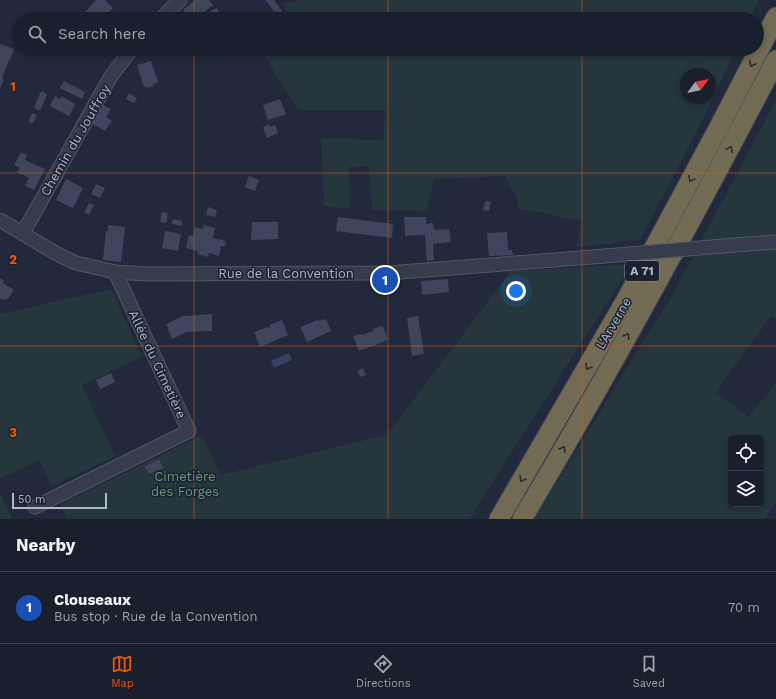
<!DOCTYPE html>
<meta charset="utf-8">
<style>
body{margin:0;font-family:"Work Sans",sans-serif;background:#232735;color:#f1f3f6}
.controls{position:absolute;right:12px;bottom:12px;display:grid;overflow:hidden;border-radius:6px;box-shadow:0 2px 6px #0003}
.controls button{width:36px;height:36px;display:grid;place-items:center;padding:0;border:0;border-bottom:1px solid #383d49;background:#1a1f2d;color:#f1f3f6;font:20px sans-serif}
.compass{position:absolute;left:680px;top:68px;width:36px;height:36px;border-radius:50%;background:#1a1f2d;box-shadow:0 2px 6px #0003;rotate:58deg}
.scale{position:absolute;left:12px;bottom:10px;width:95px;box-sizing:border-box;padding-left:4px;border:2px solid #b2b7c8;border-top:0;font-size:11px;line-height:14px;white-space:nowrap;color:#b2b7c8;-webkit-text-stroke:3px #1c2131;paint-order:stroke}
.you{position:absolute;left:516px;top:291px;width:14px;height:14px;margin:-10px;border:3px solid #fff;border-radius:50%;background:#1a73e8;box-shadow:0 0 0 6px #1a73e833}
.badge{display:grid;place-items:center;width:26px;height:26px;border-radius:50%;background:#ea580c;color:#fff;font-size:13px;font-weight:700}
.pin{position:absolute;translate:-50% -50%;border:2px solid #fff;box-shadow:0 1px 4px #0006}
.list{margin:0;padding:0;list-style:none}
h2{display:flex;justify-content:space-between;align-items:center;height:52px;margin:0;padding:0 16px;font-size:17px}
h2 small{font-size:13px;font-weight:400;color:#9fa2aa}
.list li{display:grid;grid-template-columns:26px 1fr auto;gap:12px;align-items:center;box-sizing:border-box;height:72px;padding:0 16px;border-top:1px solid #383d49}
.list b{display:block;font-size:15px;white-space:nowrap}
.list p{margin:0;font-size:13px;white-space:nowrap;color:#9fa2aa}
.list em{font-size:13px;font-style:normal;color:#9fa2aa}
.icon{flex:none;width:22px;height:22px;fill:none;stroke:currentColor;stroke-width:2;stroke-linecap:round;stroke-linejoin:round}
.map{position:relative;flex:none;width:776px;height:519px;overflow:hidden}
.search{position:absolute;background:#1a1f2d;box-shadow:0 2px 6px #0003;left:12px;right:12px;top:12px;height:44px;display:flex;align-items:center;gap:10px;box-sizing:border-box;padding:0 14px;border-radius:22px;color:#9fa2aa;font-size:15px}
.sheet{height:124px;background:#1a1f2d}
nav{display:flex;justify-content:space-around;align-items:center;box-sizing:border-box;height:56px;border-top:1px solid #383d49;background:#1a1f2d;font-size:11px;color:#9fa2aa}
nav a{display:grid;justify-items:center;gap:2px}
nav .on{color:#ea580c}
.map>svg:first-child{display:block}
.green{fill:#25363d;fill-rule:evenodd}
.water{fill:#374163}
.building{fill:#3f455c}
.lines{fill:none;stroke-linecap:round;stroke-linejoin:round}
.minor-casing{stroke:#525767;stroke-width:15}
.highway-casing{stroke:#3f4454;stroke-width:21}
.minor{stroke:#373c4c;stroke-width:13}
.highway{stroke:#726c54;stroke-width:19}
.minor-bridge-casing{stroke:#525767;stroke-width:15;stroke-linecap:butt}
.minor-bridge{stroke:#373c4c;stroke-width:13}
.oneway{stroke:#292c36}
.grid{fill:none;stroke:#e8590c;stroke-width:1;stroke-opacity:0.55}
.labels{text-anchor:middle;stroke-width:3;stroke-linejoin:round;paint-order:stroke}
.shield{fill:#1c2131;stroke:#858a9b;stroke-width:1}
.shield-label{font-size:12px;font-weight:bold;fill:#b2b7c8}
.street-label{font-size:13px;fill:#b2b7c8;stroke:#1c2131}
.park-label{font-size:13px;fill:#6a997d;stroke:#1c2131}
.grid-label{font-size:13px;text-anchor:middle;font-weight:bold;fill:#e8590c;stroke:#1c2131;stroke-width:3;stroke-linejoin:round;paint-order:stroke}
</style>
<div class="map">
<svg width="776" height="519" viewBox="0 0 776 519">
<rect width="100%" height="100%" fill="#23293c"/>
<g class="green">
<path d="M299 0H759L750 19H293L282 4Z"/>
<path d="M260 49H736L701 123 640 240 576 247 581 221 518 208V201L505 176 434 179 427 211 372 210 369 166 349 167 350 209 324 206 321 138 383 140 385 110H298ZM686 74H710V98H686Z"/>
<path d="M776 100V318L771 316 716 392 748 417 776 383V502L765 519H534L674 292ZM731 438H761V504H731Z"/>
<path d="M632 264 490 486 470 519H67L60 504 202 435 220 475 387 435 511 271Z"/>
<path d="M111 289 142 357 82 385 115 456 52 486 39 460 0 479V314Z"/>
<path d="M0 493 12 519H0Z"/>
</g>
<path class="water" d="M289 353 292 360 274 368 271 361Z"/>
<g class="building">
<path d="M96 0H105L113 8 103 19 101 18 100 19H86L82 16Z"/>
<path d="M195 0H209L213 5 196 19H190L183 10Z"/>
<path d="M266 0H274L282 11 279 13 277 11 275 13Z"/>
<path d="M217 8 220 15 213 18 210 11Z"/>
<path d="M0 44 14 49 10 61 9 60 2 78 4 79 0 89Z"/>
<path d="M151 61 158 82 153 84 154 86 147 88 146 86 144 87 137 65Z"/>
<path d="M64 81 85 92 82 99 60 88Z"/>
<path d="M41 91 47 94 41 109 40 108 39 111 34 108Z"/>
<path d="M129 93 137 98 134 103 126 99Z"/>
<path d="M55 96 60 99 61 96 75 104 69 116 50 106Z"/>
<path d="M280 99 286 114 268 120 263 105Z"/>
<path d="M103 105 111 109 106 117 112 121 105 131 91 123Z"/>
<path d="M32 113 37 115 33 123 28 122Z"/>
<path d="M269 124 270 127 275 125 278 133 267 138 263 127Z"/>
<path d="M21 152 27 155 25 160 45 169 34 190 25 186 29 178 17 172 20 168 14 165Z"/>
<path d="M249 176 259 180 255 191 245 187Z"/>
<path d="M66 179 83 188 73 208 56 200Z"/>
<path d="M96 184 105 188 100 198 91 194Z"/>
<path d="M485 201 491 202 489 211 483 210Z"/>
<path d="M89 203 94 205 89 215 84 212Z"/>
<path d="M208 207 217 210 215 217 206 215Z"/>
<path d="M162 212 168 213 166 223 160 222Z"/>
<path d="M338 217 393 224 392 238 336 231Z"/>
<path d="M404 217H426V224L433 223 434 230 449 229 451 242 433 244 434 260 427 261 425 235 405 236Z"/>
<path d="M173 219 182 221V226L172 224Z"/>
<path d="M252 222H278V239L251 240Z"/>
<path d="M108 225 125 227 121 262 103 260 106 231H108Z"/>
<path d="M204 225 215 228 213 238 226 241 224 247 221 246 219 256 209 253 208 257 197 254 198 251 186 248 189 235 193 236 195 227 203 229Z"/>
<path d="M165 231 181 234 178 251 162 248Z"/>
<path d="M507 232 508 250H512L513 255 489 256 487 233Z"/>
<path d="M0 278 4 281 3 283 14 290 8 299 3 300 0 298Z"/>
<path d="M448 279 449 292 422 295 421 281Z"/>
<path d="M212 314V331L187 332 172 339 166 324 183 316Z"/>
<path d="M418 316 424 354 412 356 407 318Z"/>
<path d="M326 319 331 331 307 342 300 327 318 320 319 321Z"/>
<path d="M282 320 288 335 260 347 254 332 267 327 268 328 270 327V325Z"/>
<path d="M383 326 388 340 359 351 353 336 361 334 362 335 374 331 373 329Z"/>
<path d="M363 368 366 375 360 377 358 371Z"/>
<path d="M111 373 115 382 100 389 96 380Z"/>
<path d="M159 459 163 468 149 474 145 466Z"/>
</g>
<g class="lines">
<g class="minor-casing">
<g id="minor">
<path d="M161 19 180 0"/>
<path d="M0 220 57 254 76 263 115 272 147 274 388 273 605 256"/>
<path d="M23 233 111 76 132 49"/>
<path d="M747 244 776 242"/>
<path d="M35 507 189 431 115 272"/>
</g>
</g>
<g class="highway-casing">
<g id="highway">
<path d="M499 519 626 300 719 127 776 17"/>
<path d="M522 519C612 369 695 215 776 60"/>
</g>
</g>
<use href="#minor" class="minor"/>
<use href="#highway" class="highway"/>
<g class="minor-bridge-casing">
<path id="minor-bridge" d="M605 256 747 244"/>
</g>
<use href="#minor-bridge" class="minor-bridge"/>
</g>
<defs><path id="oneway-chevron" d="M-2-3.5L2.5 0L-2 3.5" fill="none" stroke-width="1.6" stroke-linecap="round" stroke-linejoin="round"/></defs>
<g class="oneway">
<use href="#oneway-chevron" transform="translate(752 64) rotate(117)"/>
<use href="#oneway-chevron" transform="translate(730 149) rotate(-62)"/>
<use href="#oneway-chevron" transform="translate(691 179) rotate(118)"/>
<use href="#oneway-chevron" transform="translate(627 336) rotate(-60)"/>
<use href="#oneway-chevron" transform="translate(588 367) rotate(120)"/>
<use href="#oneway-chevron" transform="translate(563 449) rotate(-59)"/>
<use href="#oneway-chevron" transform="translate(522 479) rotate(121)"/>
</g>
<path class="grid" d="M194 0V19M388 0V19M582 0V19M194 49V519M388 49V519M582 49V519M0 173H776M0 346H776"/>
<g class="labels">
<rect class="shield" x="625" y="261" width="34" height="20" rx="3"/>
<g class="shield-label">
<text x="642" y="275">A 71</text>
</g>
<g class="street-label">
<text transform="translate(75 140) rotate(-60)" y="5">Chemin du Jouffroy</text>
<text x="286" y="278">Rue de la Convention</text>
<text transform="translate(613 323) rotate(-60)" y="5">L'Arverne</text>
<text transform="translate(158 364) rotate(65)" y="5">Allée du Cimetière</text>
</g>
<g class="park-label">
<text x="185" y="481">Cimetière<tspan x="185" dy="15">des Forges</tspan></text>
</g>
</g>
<g class="grid-label">
<text x="13" y="91">1</text>
<text x="13" y="264">2</text>
<text x="13" y="437">3</text>
</g>
</svg>
<div class="controls">
<button><svg class="icon" aria-label="locate" viewBox="0 0 24 24"><circle cx="12" cy="12" r="6"/><path d="M12 2v4M12 18v4M2 12h4M18 12h4"/></svg></button>
<button><svg class="icon" aria-label="layers" viewBox="0 0 24 24"><path d="M12 4l9 5-9 5-9-5zM3 14l9 5 9-5"/></svg></button>
</div>
<svg class="compass" viewBox="-18 -18 36 36"><path d="M0-13l5 13h-10z" fill="#e53935"/><path d="M0 13l5-13h-10z" fill="#9fa2aa"/></svg>
<div class="scale">50 m</div>
<div class="you"></div>
<div class="pin badge" style="left:385px;top:280px;background:#1a4fb4">1</div>
<div class="search"><svg class="icon" aria-label="search" viewBox="0 0 24 24"><circle cx="10" cy="10" r="6"/><path d="M15 15l6 6"/></svg>Search here</div>
</div>
<section class="sheet">
<h2>Nearby<small></small></h2>
<ul class="list">
<li><span class="badge" style="background:#1a4fb4">1</span><div><b>Clouseaux</b><p>Bus stop · Rue de la Convention</p></div><em>70 m</em></li>
</ul>
</section>
<nav>
<a class="on"><svg class="icon" aria-label="map" viewBox="0 0 24 24"><path d="M3 6l6-2 6 2 6-2v14l-6 2-6-2-6 2zM9 4v14M15 6v14"/></svg>Map</a>
<a><svg class="icon" aria-label="directions" viewBox="0 0 24 24"><path d="M12 3l9 9-9 9-9-9zM9 14v-3h6M13 9l2 2-2 2"/></svg>Directions</a>
<a><svg class="icon" aria-label="saved" viewBox="0 0 24 24"><path d="M7 4h10v16l-5-4-5 4z"/></svg>Saved</a>
</nav>
